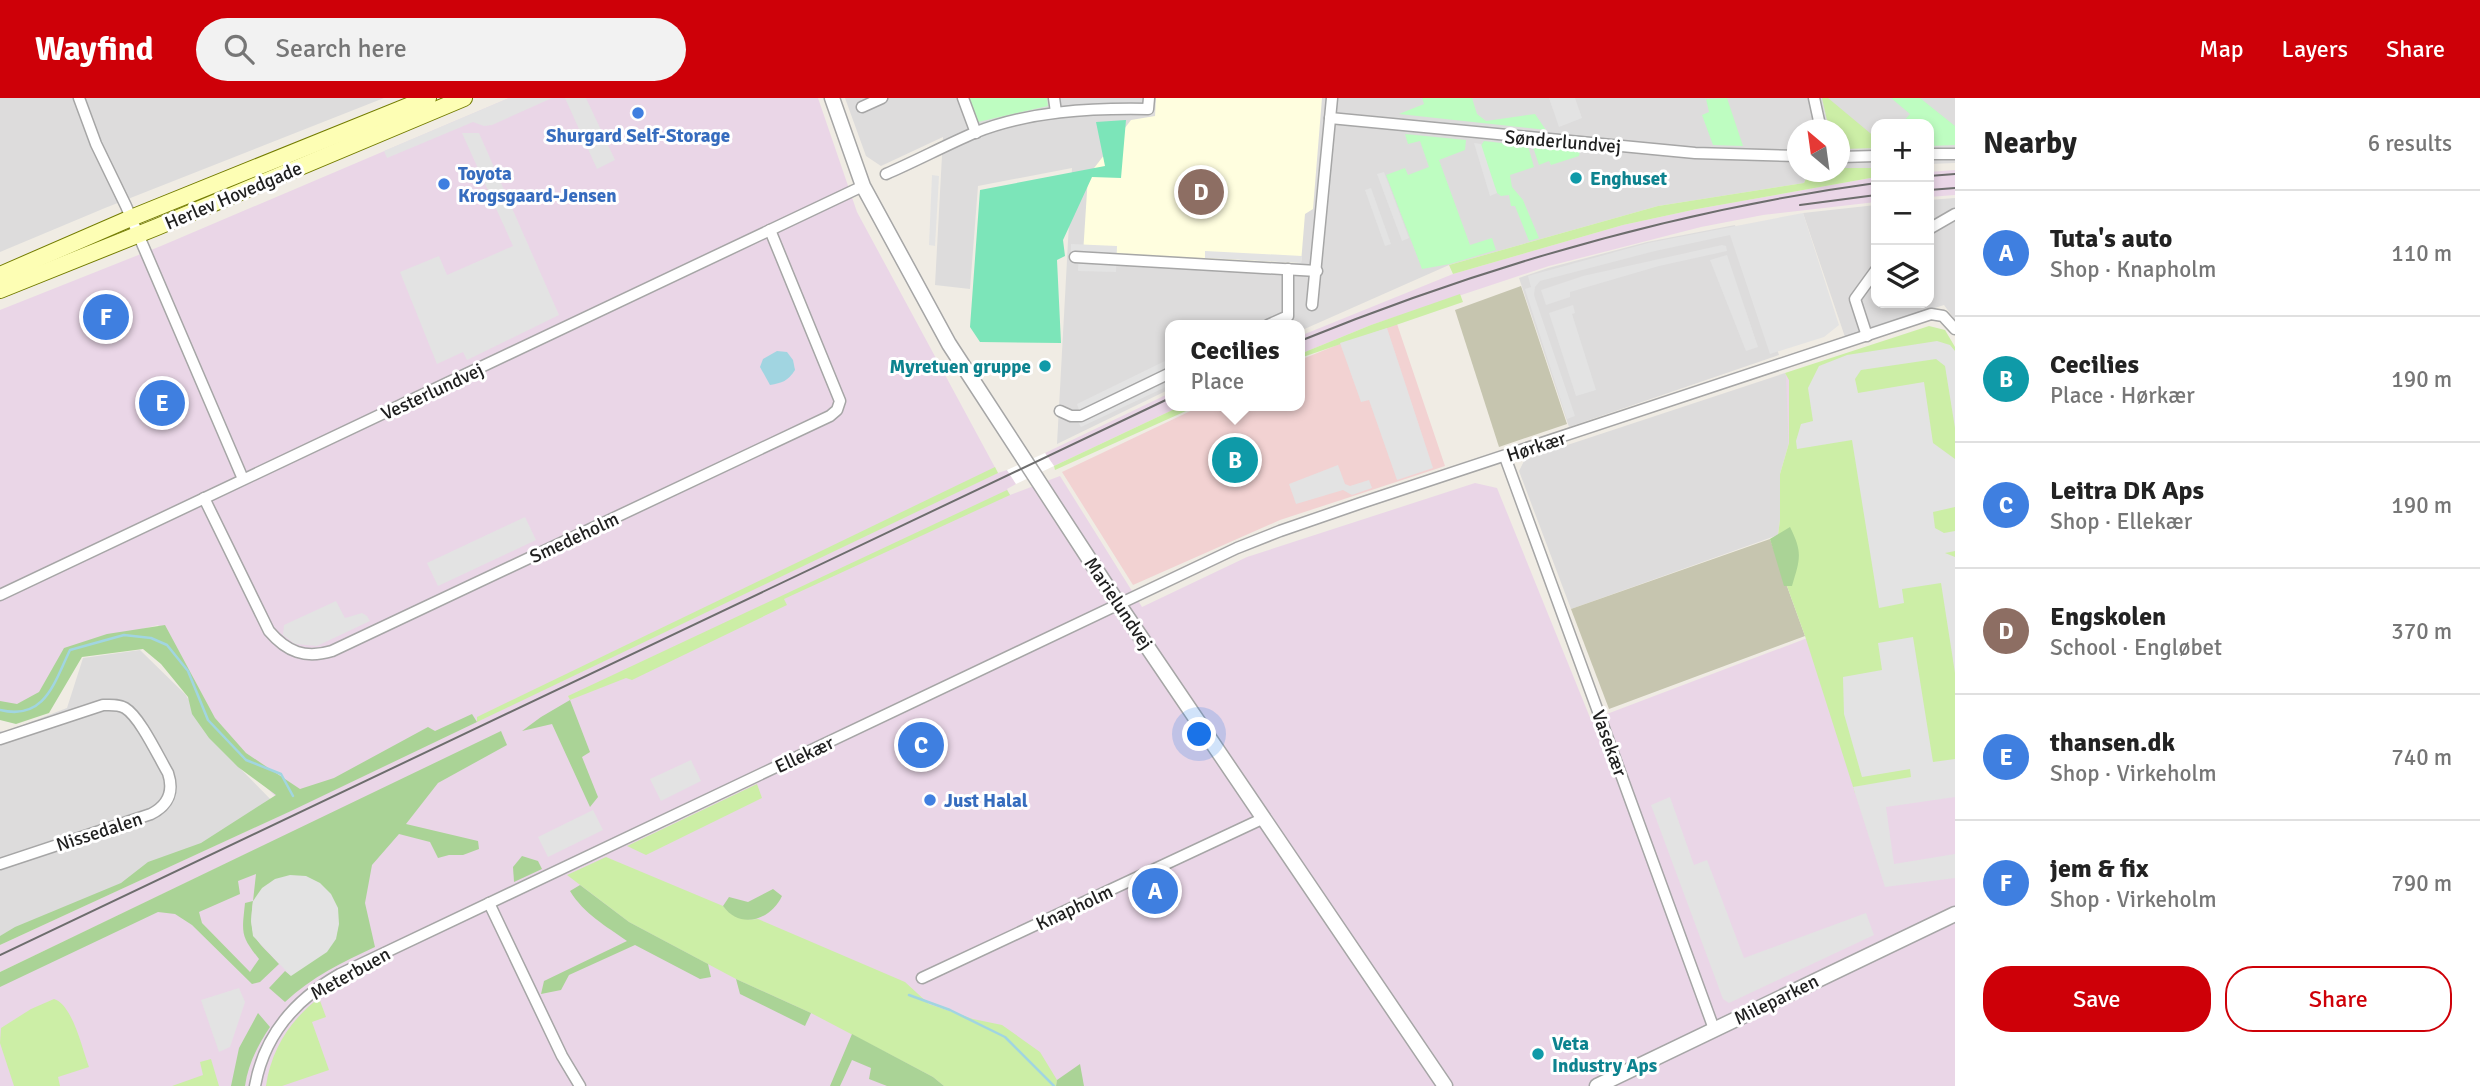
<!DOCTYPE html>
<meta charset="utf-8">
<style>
body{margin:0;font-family:Signika,sans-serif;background:#f2f2f2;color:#222}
.controls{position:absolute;right:21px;top:21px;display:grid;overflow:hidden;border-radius:14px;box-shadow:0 4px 10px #0003}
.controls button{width:63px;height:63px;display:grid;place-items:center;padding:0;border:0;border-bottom:2px solid #e0e0e0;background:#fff;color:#222;font:35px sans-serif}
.compass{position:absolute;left:1787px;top:21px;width:63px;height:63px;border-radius:50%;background:#fff;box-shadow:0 4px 10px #0003;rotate:331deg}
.you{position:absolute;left:1200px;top:637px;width:24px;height:24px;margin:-18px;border:5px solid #fff;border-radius:50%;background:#1a73e8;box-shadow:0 0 0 10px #1a73e833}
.badge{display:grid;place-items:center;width:46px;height:46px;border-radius:50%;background:#ce0008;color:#fff;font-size:23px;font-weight:700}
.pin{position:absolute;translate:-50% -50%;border:4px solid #fff;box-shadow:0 2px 7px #0006}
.popup{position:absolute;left:1165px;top:222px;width:140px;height:91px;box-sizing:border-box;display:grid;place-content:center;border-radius:14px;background:#fff;filter:drop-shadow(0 2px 5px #0005);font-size:23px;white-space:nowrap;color:#767676}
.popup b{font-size:26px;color:#222}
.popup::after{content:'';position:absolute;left:50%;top:100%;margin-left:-14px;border:14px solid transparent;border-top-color:#fff}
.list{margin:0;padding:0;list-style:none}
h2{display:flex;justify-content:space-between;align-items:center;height:91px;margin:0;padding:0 28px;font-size:30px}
h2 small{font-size:23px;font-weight:400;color:#767676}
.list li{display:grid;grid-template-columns:46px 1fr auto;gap:21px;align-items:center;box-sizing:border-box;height:126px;padding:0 28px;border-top:2px solid #e0e0e0}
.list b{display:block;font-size:26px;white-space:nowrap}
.list p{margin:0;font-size:23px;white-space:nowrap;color:#767676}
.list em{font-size:23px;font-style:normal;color:#767676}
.actions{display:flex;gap:14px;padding:21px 28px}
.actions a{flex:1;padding:16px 0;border:2px solid #ce0008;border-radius:28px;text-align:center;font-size:24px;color:#ce0008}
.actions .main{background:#ce0008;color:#fff}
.icon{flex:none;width:38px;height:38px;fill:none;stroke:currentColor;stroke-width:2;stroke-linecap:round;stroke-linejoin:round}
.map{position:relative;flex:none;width:1955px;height:988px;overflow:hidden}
header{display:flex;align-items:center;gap:42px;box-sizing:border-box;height:98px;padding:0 35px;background:#ce0008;color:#fff}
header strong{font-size:33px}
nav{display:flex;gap:38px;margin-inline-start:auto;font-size:24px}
.search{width:490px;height:63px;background:#f2f2f2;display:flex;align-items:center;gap:18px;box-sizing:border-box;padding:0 24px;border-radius:38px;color:#767676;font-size:26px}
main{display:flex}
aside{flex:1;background:#fff}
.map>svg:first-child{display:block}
.residential{fill:#dddcdc}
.commercial{fill:#f2d2d2}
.industrial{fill:#ead6e7}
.education{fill:#fffedf}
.construction{fill:#c6c5af}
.grass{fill:#cceea6}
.forest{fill:#aad396;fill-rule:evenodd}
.park{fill:#befdc1}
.pitch{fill:#7ce5b9}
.parking{fill:#e3e3e3}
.water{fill:#a1d5e1}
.pier{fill:#fff}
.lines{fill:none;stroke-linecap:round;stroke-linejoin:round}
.stream{stroke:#a1d5e1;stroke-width:2.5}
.minor-casing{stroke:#a6a6a6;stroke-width:13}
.tertiary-casing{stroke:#a6a6a6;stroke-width:17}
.secondary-casing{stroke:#737c00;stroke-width:18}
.minor{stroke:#fff;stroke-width:10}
.tertiary{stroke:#fff;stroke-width:14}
.secondary{stroke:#fdfeb4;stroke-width:16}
.tram{stroke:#6d6d6d;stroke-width:2}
.shop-dot{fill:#3f7fe0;stroke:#fff;stroke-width:2.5}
.culture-dot{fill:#0f9aa8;stroke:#fff;stroke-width:2.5}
.labels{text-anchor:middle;stroke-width:6;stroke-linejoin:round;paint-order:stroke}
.shop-label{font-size:19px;font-weight:bold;fill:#366cbe;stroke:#fff;text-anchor:start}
.street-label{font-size:19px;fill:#1f1f1f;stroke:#fff}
.culture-label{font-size:19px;font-weight:bold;fill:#0d838f;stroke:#fff;text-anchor:start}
</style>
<header>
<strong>Wayfind</strong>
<div class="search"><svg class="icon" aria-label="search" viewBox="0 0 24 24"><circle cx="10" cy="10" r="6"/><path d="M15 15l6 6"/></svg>Search here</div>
<nav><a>Map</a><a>Layers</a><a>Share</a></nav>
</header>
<main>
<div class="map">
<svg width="1955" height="988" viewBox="0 0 1955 988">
<rect width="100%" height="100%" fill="#f0ece4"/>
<g class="residential">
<path d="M0 0H384L105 110 0 154Z"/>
<path d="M845 0H1955V65L1929 66V26H1876V70H1840V32H1798V74H1809L1804 85 1658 108 1449 167 1300 233V227H1170V291L1057 346 1072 70 978 88 970 191 935 187 943 39 881 68 866 58Z"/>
<path d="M1955 100V222L1944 207 1845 239 1803 115 1876 107V205H1929V102Z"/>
<path d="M1735 127 1779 257 1569 329 1519 180 1548 170 1647 144Z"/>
<path d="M1785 275 1789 282V345L1780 376V422L1778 437 1571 511 1519 373 1525 361Z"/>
<path d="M140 552 185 596 227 657 280 711 0 843V633L4 634 67 610 83 560Z"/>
</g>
<path class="commercial" d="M1396 223 1445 368 1280 422 1133 487 1062 374 1201 308H1300V262Z"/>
<g class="industrial">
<path d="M509 0H818L857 114 998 375 1007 372 1016 386 1007 391 1010 397 1060 378 1142 509 1247 459 1475 385 1497 390 1591 622 1810 539 1790 389 1786 276 1937 230 1955 253V988H0V887L271 744 0 874V847L290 713 231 654 158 527 67 550 40 599 18 614 0 610V212L161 148Z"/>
<path d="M1955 72V97L1929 99V74Z"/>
<path d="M1876 79V104L1763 117 1701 129 1549 168 1371 227 1300 256V238L1453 176 1623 127 1697 111Z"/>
<path d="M1170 295V308H1181L1054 368 1045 355Z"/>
</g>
<path class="education" d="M1156 0H1322L1313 111 1305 116 1301 165 1083 156 1088 78 1131 22 1155 18Z"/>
<g class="construction">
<path d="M1521 188 1567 326 1499 349 1455 212Z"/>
<path d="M1770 441 1805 538 1609 611 1571 511Z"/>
</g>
<g class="grass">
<path d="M1822 0H1828L1876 40V50L1842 51 1840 49V32L1829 31Z"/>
<path d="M1840 70H1876V79L1697 111 1623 127 1453 176 1449 167 1658 108 1804 85 1809 74H1840Z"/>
<path d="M1460 196 1463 204 1300 260V256L1371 227Z"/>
<path d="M1929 228 1945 232 1955 249V678L1855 695 1805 538 1770 441 1778 437 1780 422V376L1789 345V282L1785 275Z"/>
<path d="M1181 308H1197L1055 372 1054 368Z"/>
<path d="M995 369 998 375 477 624V619Z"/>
<path d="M1007 392 1010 397 784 501 787 507 632 582 626 580 570 602 568 598Z"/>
<path d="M757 686 762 700 646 757 627 748Z"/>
<path d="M606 759 723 808C731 819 744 823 758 821L905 884 929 906 973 921 1002 927 1040 954 1057 982 1056 988H944L933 979 811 915 736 881 629 824 567 777Z"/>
<path d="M319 900 326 919 312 924 329 972 282 988H266C271 952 290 922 319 900Z"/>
<path d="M54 901C73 907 82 951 89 969L58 979 60 988H14L0 945 1 930 31 911Z"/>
<path d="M211 961 219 988H172L203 977 200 964Z"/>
</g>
<g class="forest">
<path d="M1790 429C1803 455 1800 461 1792 488H1784L1770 441Z"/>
<path d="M165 527 215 620 246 655 300 691 334 680 428 629 435 633 472 616 477 624 291 713 0 847V838L15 829 121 785 148 764 201 745 276 697 238 669 209 640 192 616 188 599 161 566 143 551 82 559 49 615 16 626 0 622V603L17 606 39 594 64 550 107 536Z"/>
<path d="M570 602 590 654 582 659 598 699 590 709 552 626 522 633 541 619Z"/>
<path d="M501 633 507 647 438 685 406 726 478 743 479 751 463 757H449L438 760 430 744 399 736 372 767 365 805 375 849C342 864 312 879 285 904L269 890 285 873 291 878 253 803C248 840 255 840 279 866L260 884 252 886 192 827 175 816 158 814 0 889V874ZM256 776 253 803 245 805C242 835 240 837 259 861L250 874 202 825 199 814 240 796 238 783Z"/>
<path d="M522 758 538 763 542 771 514 784 513 769Z"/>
<path d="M580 787 629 824 708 866 711 879 700 881 635 847 569 877 561 892 541 896 544 883 627 843C606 828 584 816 570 793Z"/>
<path d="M773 791 782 798C771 822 740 832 723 808L729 799 748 804Z"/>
<path d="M736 881 811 915 805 928 740 896Z"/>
<path d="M258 915 270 929C258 947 248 966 245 988H231L239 950Z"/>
<path d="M852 936 933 979 944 988H887L869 981 871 970 852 962 840 988H830Z"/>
<path d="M1080 966 1084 988H1056L1057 982Z"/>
</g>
<g class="park">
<path d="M969 0H1047L1048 8 978 24Z"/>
<path d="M1422 0H1472L1477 16 1486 23 1535 16 1546 32 1399 16 1424 6Z"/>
<path d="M1727 0 1743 48 1713 47 1702 17 1709 14 1706 1Z"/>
<path d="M1891 0H1920L1955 28V47L1929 48V26H1901L1910 16Z"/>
<path d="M1405 36 1466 42 1465 52 1439 62 1470 147 1492 140 1496 152 1450 166 1422 171 1386 77 1405 70 1408 77 1429 69 1420 43 1408 46Z"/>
<path d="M1484 43 1528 48 1534 69 1510 77 1512 89 1523 102 1539 140 1529 143 1515 108H1511L1509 97 1501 98 1497 95 1480 49Z"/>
<path d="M1533 49 1580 53 1579 58 1551 67 1549 63 1539 67Z"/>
</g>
<path class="pitch" d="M1126 22 1121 80 1092 79 1063 142 1065 158 1057 162 1061 245 980 244 970 229 980 92 1105 68 1096 24Z"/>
<g class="parking">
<path d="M509 0H552L492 27 484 28 473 24 387 60 384 53Z"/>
<path d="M565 0H586L615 62 597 71Z"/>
<path d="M1549 0H1575L1582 20 1559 29Z"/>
<path d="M462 35H479L559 217 467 262 463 254 437 266 400 174 439 158 447 177 513 148Z"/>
<path d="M1474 45 1481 46 1497 95 1490 98Z"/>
<path d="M1384 74 1409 140 1402 143 1377 76Z"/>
<path d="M932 77 939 78 935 148 929 147Z"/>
<path d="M1371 90 1391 146 1385 148 1365 92Z"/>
<path d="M1803 115 1839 227 1824 239 1770 256 1730 137 1655 153 1540 183 1535 189 1534 197 1575 318 1567 321 1525 191 1531 189 1528 178 1648 145Z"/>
<path d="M1071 146 1117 148 1116 174 1078 173 1079 155 1071 154Z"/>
<path d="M1722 147 1726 148 1727 153 1659 168 1570 194V199L1546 207 1541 192 1583 178Z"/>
<path d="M1205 153 1302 158 1301 165 1205 160Z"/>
<path d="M1727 157 1758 249 1746 253 1710 162Z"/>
<path d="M1573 207 1575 215 1572 216 1596 292 1576 298 1549 215Z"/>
<path d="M1387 230 1433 370 1397 382 1369 302 1361 304 1340 245Z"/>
<path d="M1937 243 1950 247 1955 253V330L1945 268 1936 261 1861 272 1855 281 1858 295 1924 284 1933 345 1955 361V409L1933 414 1935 430 1944 435 1955 433V453L1945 455 1955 459V575L1941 485 1902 491 1904 505 1879 510 1852 342 1797 351 1796 343 1801 326 1813 323 1808 290 1819 268 1847 257Z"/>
<path d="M1169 261 1170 287 1081 329 1078 324 1079 312 1077 306Z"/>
<path d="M1338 367 1345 386 1350 388 1369 382 1372 390 1352 397 1343 392 1296 406 1289 386Z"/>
<path d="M525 419 536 442 438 488 427 465Z"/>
<path d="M336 503 345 520 362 515 367 518 370 523 317 548 295 546 283 537 284 527Z"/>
<path d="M1913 539 1933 664 1955 661V699L1886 709 1894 766 1955 756V780L1885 789 1853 689 1911 679 1910 671 1862 679 1844 616 1843 579 1882 572 1878 545Z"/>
<path d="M691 662 701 683 661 703 650 681Z"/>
<path d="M1670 699 1694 767 1707 762 1744 860 1866 815 1874 837 1729 905 1723 901 1651 707Z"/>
<path d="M593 712 603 732 548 759 538 739Z"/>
<path d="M290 777 306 778 320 785 331 796 338 810 339 826 336 841 327 854 291 878 253 838 251 823 253 803 262 790 275 781Z"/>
<path d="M239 890 245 904 230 949 219 954 201 902Z"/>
</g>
<path class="water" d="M777 253 787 254 793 262 795 272C788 283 782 285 770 287L760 269 763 261Z"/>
<path class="pier" d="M1045 355 1054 368 1016 386 1007 372Z"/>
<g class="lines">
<g class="stream">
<path d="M0 612C45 623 54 585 70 552L124 537 151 540 167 547 188 573 208 622 246 662 281 676 293 698"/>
<path d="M909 897 950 912 1005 939 1054 988"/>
</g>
<g class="minor-casing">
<g id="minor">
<path d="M79 0 96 46 126 108 243 381"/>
<path d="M963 0 976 35"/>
<path d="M1054 0 1056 14"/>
<path d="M1814 0 1821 32"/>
<path d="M862 9 882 0"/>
<path d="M1330 20 1695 55 1798 58"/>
<path d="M1929 56H1955"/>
<path d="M1840 59 1876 58"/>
<path d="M886 76C916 63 944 48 974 35 1029 13 1090 10 1148 11L1149 0"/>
<path d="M1929 131 1955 116"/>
<path d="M1075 159 1317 173"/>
<path d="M1312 207 1332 0"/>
<path d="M1268 227 1288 218V171"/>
<path d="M1867 238 1855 201 1876 172"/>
<path d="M1060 313 1071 318H1081L1170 275"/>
<path d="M1505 359 1714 931"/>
<path d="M204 400 269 533C287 554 305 561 332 553L830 318 837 312 840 303 770 132"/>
<path d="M0 497 863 88"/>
<path d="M0 641 103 607C111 607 118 606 125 610 140 619 158 658 168 675 174 693 169 707 151 716L0 766"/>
<path d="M489 805 562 958 580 988"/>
<path d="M922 880 1264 720"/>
<path d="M255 988C264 937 296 901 340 876L1237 450 1280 433 1361 405 1931 216 1943 218 1955 231"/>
</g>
</g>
<g class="tertiary-casing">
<g id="tertiary">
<path d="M832 0 863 88 949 246 1119 507 1445 988"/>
<path d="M1597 988 1955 816"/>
</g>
</g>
<g class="secondary-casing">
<g id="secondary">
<path d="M0 177 131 120 428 0"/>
<path d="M0 192 157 129 464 0"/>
</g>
</g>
<use href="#minor" class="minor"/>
<use href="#tertiary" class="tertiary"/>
<use href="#secondary" class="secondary"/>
<g class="tram">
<path d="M1929 78 1955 76"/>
<path d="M1929 92 1955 90"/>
<path d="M1800 107 1876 97"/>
<path d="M1300 243C1485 168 1678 112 1876 85"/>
<path d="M0 857 1170 300"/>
</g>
</g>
<g class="shop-dot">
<circle cx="638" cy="15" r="7"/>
<circle cx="444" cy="86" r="7"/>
<circle cx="930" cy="702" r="7"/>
</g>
<g class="culture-dot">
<circle cx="1576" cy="80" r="7"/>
<circle cx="1045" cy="268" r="7"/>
<circle cx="1538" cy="956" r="7"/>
</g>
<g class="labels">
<g class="shop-label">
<text x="638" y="44" text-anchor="middle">Shurgard Self-Storage</text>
<text x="458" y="82">Toyota<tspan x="458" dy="22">Krogsgaard-Jensen</tspan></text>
<text x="944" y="709">Just Halal</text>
</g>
<g class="street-label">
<text transform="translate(1563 43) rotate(5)" y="7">Sønderlundvej</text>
<text transform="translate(233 97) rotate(-23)" y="7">Herlev Hovedgade</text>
<text transform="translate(432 293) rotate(-25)" y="7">Vesterlundvej</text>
<text transform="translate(1536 348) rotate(-18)" y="7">Hørkær</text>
<text transform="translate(574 439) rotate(-25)" y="7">Smedeholm</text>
<text transform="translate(1119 505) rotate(56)" y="7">Marielundvej</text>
<text transform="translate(1610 645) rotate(70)" y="7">Vasekær</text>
<text transform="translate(804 656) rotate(-25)" y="7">Ellekær</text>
<text transform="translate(99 733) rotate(-18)" y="7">Nissedalen</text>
<text transform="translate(1074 809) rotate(-25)" y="7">Knapholm</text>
<text transform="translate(350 875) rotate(-29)" y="7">Meterbuen</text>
<text transform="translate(1776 901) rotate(-26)" y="7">Mileparken</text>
</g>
<g class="culture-label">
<text x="1590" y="87">Enghuset</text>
<text x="1031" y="275" text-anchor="end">Myretuen gruppe</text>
<text x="1552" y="952">Veta<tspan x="1552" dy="22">Industry Aps</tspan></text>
</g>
</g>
</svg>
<div class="controls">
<button>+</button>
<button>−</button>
<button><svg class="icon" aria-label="layers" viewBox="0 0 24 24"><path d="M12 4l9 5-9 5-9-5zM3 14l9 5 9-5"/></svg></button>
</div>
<svg class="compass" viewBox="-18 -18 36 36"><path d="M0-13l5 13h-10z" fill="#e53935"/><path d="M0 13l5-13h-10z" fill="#767676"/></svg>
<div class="you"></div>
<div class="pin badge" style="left:1155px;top:793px;background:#3f7fe0">A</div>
<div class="pin badge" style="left:1235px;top:362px;background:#0f9aa8">B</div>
<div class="popup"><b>Cecilies</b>Place</div>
<div class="pin badge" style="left:921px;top:647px;background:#3f7fe0">C</div>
<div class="pin badge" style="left:1201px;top:94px;background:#8d6e63">D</div>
<div class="pin badge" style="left:162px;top:305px;background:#3f7fe0">E</div>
<div class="pin badge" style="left:106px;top:219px;background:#3f7fe0">F</div>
</div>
<aside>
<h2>Nearby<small>6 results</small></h2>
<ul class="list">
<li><span class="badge" style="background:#3f7fe0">A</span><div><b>Tuta's auto</b><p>Shop · Knapholm</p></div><em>110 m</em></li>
<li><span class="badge" style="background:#0f9aa8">B</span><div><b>Cecilies</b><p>Place · Hørkær</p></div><em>190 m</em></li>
<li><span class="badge" style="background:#3f7fe0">C</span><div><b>Leitra DK Aps</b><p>Shop · Ellekær</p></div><em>190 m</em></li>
<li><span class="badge" style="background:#8d6e63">D</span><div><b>Engskolen</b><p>School · Engløbet</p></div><em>370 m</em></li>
<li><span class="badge" style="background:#3f7fe0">E</span><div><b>thansen.dk</b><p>Shop · Virkeholm</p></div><em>740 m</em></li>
<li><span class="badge" style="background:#3f7fe0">F</span><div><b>jem &amp; fix</b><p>Shop · Virkeholm</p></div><em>790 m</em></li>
</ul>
<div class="actions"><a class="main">Save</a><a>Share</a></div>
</aside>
</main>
